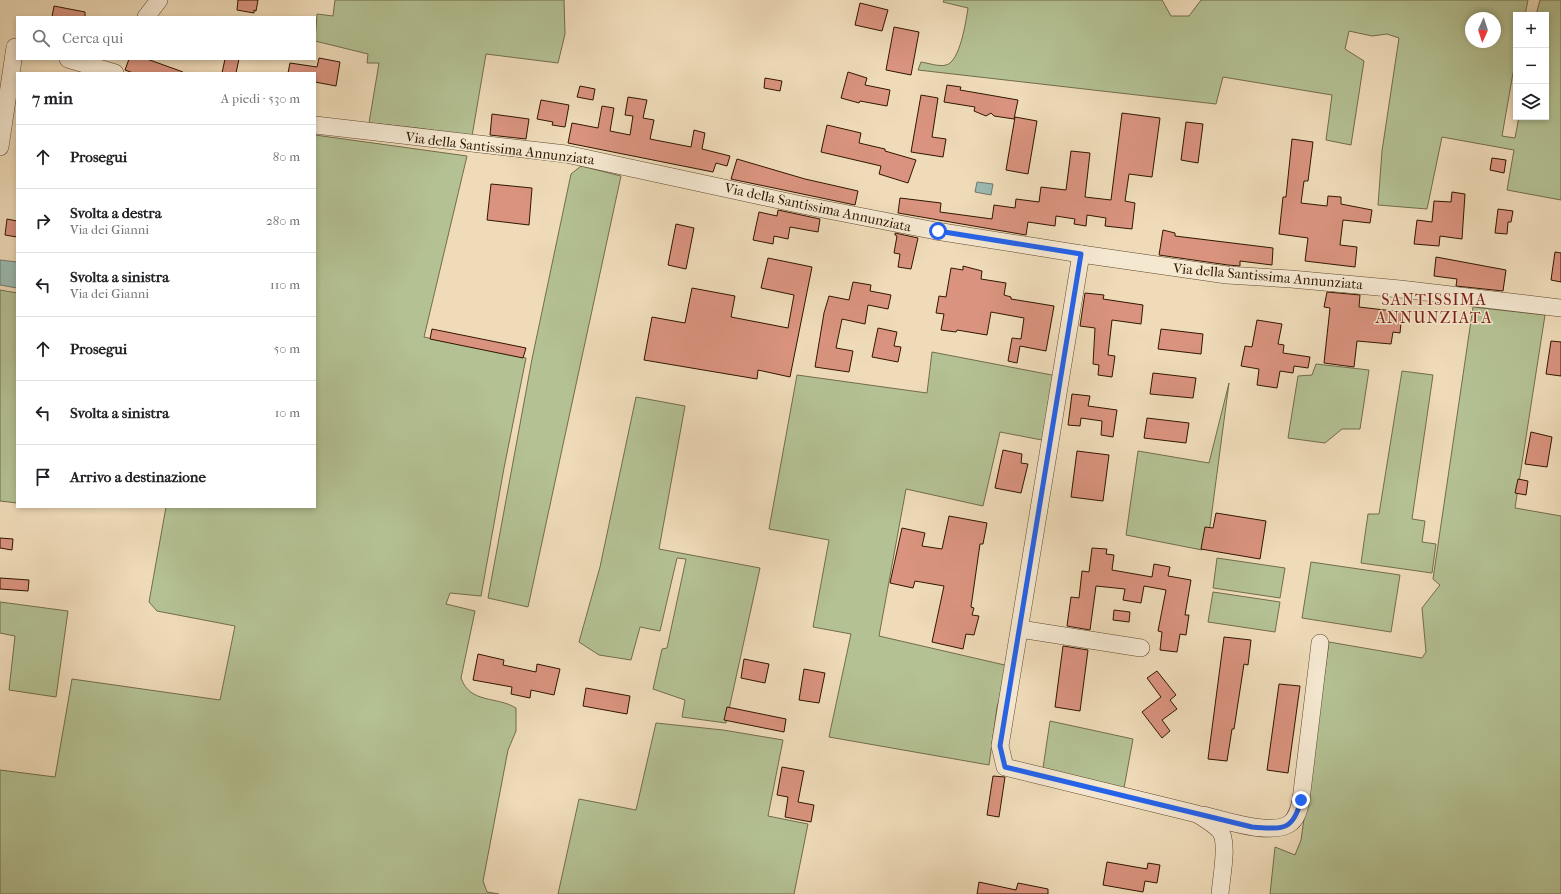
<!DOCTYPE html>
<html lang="it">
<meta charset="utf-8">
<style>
body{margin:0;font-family:"IM FELL French Canon",serif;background:#f6f6f6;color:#202124}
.controls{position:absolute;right:12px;top:12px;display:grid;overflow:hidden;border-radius:0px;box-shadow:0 2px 6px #0003}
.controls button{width:36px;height:36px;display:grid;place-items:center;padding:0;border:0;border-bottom:1px solid #e0e0e0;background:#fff;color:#202124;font:20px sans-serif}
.compass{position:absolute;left:1465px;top:12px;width:36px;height:36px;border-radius:50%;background:#fff;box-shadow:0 2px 6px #0003;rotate:183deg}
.stop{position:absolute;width:12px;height:12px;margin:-9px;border:3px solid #2563eb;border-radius:50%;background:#fff}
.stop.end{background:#2563eb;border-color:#fff;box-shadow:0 1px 4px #0008}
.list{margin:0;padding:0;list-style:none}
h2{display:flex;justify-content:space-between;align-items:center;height:52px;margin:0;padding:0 16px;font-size:17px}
h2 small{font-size:13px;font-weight:400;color:#757577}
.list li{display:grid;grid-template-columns:26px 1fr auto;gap:12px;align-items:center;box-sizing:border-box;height:64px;padding:0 16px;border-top:1px solid #e0e0e0}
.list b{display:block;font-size:15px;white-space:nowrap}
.list p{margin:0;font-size:13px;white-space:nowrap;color:#757577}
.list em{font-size:13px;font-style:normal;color:#757577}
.icon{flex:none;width:22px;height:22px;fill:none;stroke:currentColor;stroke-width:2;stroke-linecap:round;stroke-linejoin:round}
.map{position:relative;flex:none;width:1561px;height:894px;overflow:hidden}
.search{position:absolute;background:#fff;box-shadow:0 2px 6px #0003;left:16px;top:16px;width:300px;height:44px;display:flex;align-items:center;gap:10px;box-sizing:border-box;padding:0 14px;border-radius:0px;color:#757577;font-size:15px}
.panel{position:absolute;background:#fff;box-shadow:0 2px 6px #0003;left:16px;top:72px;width:300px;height:436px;border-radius:0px}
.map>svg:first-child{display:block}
.green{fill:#b4c193;stroke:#726c4a;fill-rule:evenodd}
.water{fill:#9abab3;stroke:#70786b}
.building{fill:#d9937e;stroke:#311600}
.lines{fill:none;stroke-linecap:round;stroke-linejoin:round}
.minor-casing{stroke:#60472e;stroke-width:18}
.minor{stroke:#f5e8d1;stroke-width:17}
.route{stroke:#2563eb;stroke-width:5}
.labels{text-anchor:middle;stroke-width:3;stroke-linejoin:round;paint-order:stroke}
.street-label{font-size:14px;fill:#311600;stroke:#f5e8d1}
.quarter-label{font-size:16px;letter-spacing:1px;fill:#7a1f14;stroke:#f5e8d1}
</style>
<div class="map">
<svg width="1561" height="894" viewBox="0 0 1561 894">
<rect width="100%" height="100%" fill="#efdbb8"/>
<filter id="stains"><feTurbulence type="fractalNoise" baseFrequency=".005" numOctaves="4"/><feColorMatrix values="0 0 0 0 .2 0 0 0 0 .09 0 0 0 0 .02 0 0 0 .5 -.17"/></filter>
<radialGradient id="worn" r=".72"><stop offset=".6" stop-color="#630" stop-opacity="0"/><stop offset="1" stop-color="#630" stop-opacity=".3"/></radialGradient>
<g class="green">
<path d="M335 0H564L565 34 558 63 486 54 472 136 417 128 369 123 379 63H367L368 54 315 41 317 14 333 16Z"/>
<path d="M944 0H1162L1171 16H1189L1201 0H1528L1525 15H1516V39L1515 40H1516V56L1502 136 1515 138 1519 117H1546V15H1536L1540 0H1561V200L1507 190 1514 150 1442 137 1427 209 1378 205 1382 151 1399 38 1387 34 1372 36 1349 31 1345 49 1364 61 1351 145 1326 140 1332 95 1223 77 1216 104 918 70 921 62C928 63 939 67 946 65 960 62 966 21 968 8L943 2ZM1471 18H1495V42H1471Z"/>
<path d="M315 135 467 156 424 337 526 358 504 468 481 596 450 593 446 604 475 611 461 678C470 704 497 696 516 708V731L508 750 483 881 487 892 499 894H0V770L55 777 72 679 220 700 235 626 157 611 149 602 166 507H315Z"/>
<path d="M581 166 621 176 528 607 488 598 532 359 571 174Z"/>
<path d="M0 290 17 293V503L0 501Z"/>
<path d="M1473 307 1545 315 1515 508 1561 516V894H1270L1275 847 1295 855 1301 840 1329 642 1422 658 1426 652 1422 608 1440 585 1433 579Z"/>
<path d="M932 352 1057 376 1047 441 1000 432 983 506 906 489 879 636 1009 666 997 707 989 765 829 737 851 634 813 627 829 540 769 529 797 375 927 393Z"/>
<path d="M1316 364 1369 370 1360 429H1342L1325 443 1288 438 1298 376 1312 375Z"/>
<path d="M1402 371 1433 375 1412 519 1425 521 1422 542 1436 544 1432 573 1361 563 1368 514H1379Z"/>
<path d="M1229 383 1210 526 1202 550 1126 535 1138 451 1209 463Z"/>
<path d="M636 397 685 406 659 549 760 568 726 723 682 717 685 700 653 689 662 649 667 648 686 559 677 558 660 631 640 627 631 660 599 655 579 642 600 567Z"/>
<path d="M1217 558 1285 568 1280 598 1213 588Z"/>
<path d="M1311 562 1400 575 1391 632 1302 618Z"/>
<path d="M1213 592 1280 602 1275 632 1208 622Z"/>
<path d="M0 602 68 611 56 697 9 690 15 636 0 633Z"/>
<path d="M1050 721 1133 739 1124 788 1043 768Z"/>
<path d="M656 723 723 730 783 740 768 816 808 824 794 894H558L579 799 636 810Z"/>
</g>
<g class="water">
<path d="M977 182 993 184 991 195 975 192Z"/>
<path d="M0 260 17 262V288L0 285Z"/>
</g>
<g class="building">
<path d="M238 0H258L256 11 254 10V13L237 10Z"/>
<path d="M860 3 888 10 882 31 855 25Z"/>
<path d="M54 6 85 12V17H52Z"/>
<path d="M894 27 919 32 911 75 886 70Z"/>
<path d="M319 58 340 62 336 86 315 82V73H288L290 63 317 67Z"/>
<path d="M129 59H147L183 72V73H133L125 70Z"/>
<path d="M225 59H239L236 73H222Z"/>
<path d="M848 72 867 78 865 85 890 90 887 106 860 101 859 103 841 98Z"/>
<path d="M765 78 782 81 780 91 764 88Z"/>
<path d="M947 85 961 87 960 90 1018 100 1014 119 994 116 991 113 986 116 974 111 975 107 944 102Z"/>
<path d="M580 86 595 89 593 100 577 97Z"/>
<path d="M921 95 938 98 932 137 946 139 943 157 911 152Z"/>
<path d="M628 97 647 100 643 118 654 120 650 139 691 147 694 130 705 133 702 149 730 156 727 166 716 163 713 172 568 143 572 123 598 128 602 106 614 108 610 131 630 135 633 116 625 115Z"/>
<path d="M541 100 569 105 565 127 552 125 553 122 537 119Z"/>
<path d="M1122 113 1160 118 1152 177 1129 174 1125 201 1135 203 1132 229 1105 226 1106 218 1087 215 1086 226 1074 224 1075 219 1056 216 1055 226 1028 222 1026 235 898 213 900 198 941 203 940 212 992 219 994 205 1015 208 1016 199 1039 202 1041 187 1066 190 1071 151 1090 153 1085 197 1111 200Z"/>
<path d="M492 114 529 119 526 139 490 135Z"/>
<path d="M1015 117 1037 121 1028 174 1006 170Z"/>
<path d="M1186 122 1203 124 1198 163 1181 160Z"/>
<path d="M827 125 861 133 859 143 885 149V151L916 160 908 183 879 174 881 166 821 152Z"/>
<path d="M1292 139 1313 142 1308 181H1304L1301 203 1327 206 1328 196 1341 197V204L1372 210 1370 223 1343 220 1340 245 1357 247 1355 267 1305 261 1308 238 1279 234 1283 197H1286Z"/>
<path d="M1492 158 1506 160 1504 173 1490 170Z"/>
<path d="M737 159 805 179 858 191 855 205 731 179Z"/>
<path d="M491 184 532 188 529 225 487 220Z"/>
<path d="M1452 192 1465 194 1462 239 1440 236 1439 246 1414 244 1417 220 1432 222 1434 201 1451 202Z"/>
<path d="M1498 209 1513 211 1511 222H1508L1507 234 1495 233Z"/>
<path d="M778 210 820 219 818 232 790 227 788 239 774 236 773 244 753 240 759 212 777 216Z"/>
<path d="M7 219 17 221V237L5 235Z"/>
<path d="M676 224 694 228 686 269 668 265Z"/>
<path d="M1163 230 1175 233V236L1273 248 1272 265 1240 261V266L1228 265 1159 255Z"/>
<path d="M895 233 918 238 911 269 898 267 900 254 894 253 897 236 895 235Z"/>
<path d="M1555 252 1561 253V282L1551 280Z"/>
<path d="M1436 257 1506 270 1503 291 1456 286 1457 279 1434 276Z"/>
<path d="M768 258 812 267 790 377 758 370 757 379 644 360 652 317 685 323 692 288 735 296 731 317 788 328 794 295 761 288Z"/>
<path d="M963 266 982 271 981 279 1006 283 1004 295 1011 297V299L1054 306 1046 351 1020 346 1017 363 1008 361 1012 338 1021 339 1024 318 991 312 987 335 957 330 956 332 941 330 944 314 936 313 939 296 946 297 951 268 963 270Z"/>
<path d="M853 282 871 285 870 291 891 295 888 309 868 305 865 324 842 319 836 348 853 351 849 372 815 367 824 313 829 296 849 300Z"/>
<path d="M1327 292 1360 295 1359 307 1402 312 1400 333 1393 332 1391 344 1357 341 1354 367 1324 363 1330 308 1324 307Z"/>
<path d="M1085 293 1104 295 1103 299 1143 305 1141 324 1112 320 1108 355 1115 356 1112 377 1098 375 1099 365 1093 364 1095 328 1080 326Z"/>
<path d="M1257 320 1282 324 1278 344 1284 345 1283 353 1310 357 1308 368 1294 366 1293 373 1280 371 1277 388 1257 385 1259 369 1241 366 1245 346 1252 347Z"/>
<path d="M878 328 897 332 894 346 901 347 898 362 872 357Z"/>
<path d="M432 329 526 348 523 358 430 339Z"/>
<path d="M1161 329 1203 334 1201 354 1158 349Z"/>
<path d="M1551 341 1561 342V376L1546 374Z"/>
<path d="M1153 373 1196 378 1193 398 1150 394Z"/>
<path d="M1072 394 1090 396 1088 406 1117 410 1113 437 1101 435 1102 421 1081 418 1080 426 1068 425Z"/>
<path d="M1147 418 1189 423 1186 443 1144 438Z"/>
<path d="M1531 432 1552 437 1547 467 1525 464Z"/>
<path d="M1003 450 1022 454 1021 463 1028 464 1021 493 995 488Z"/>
<path d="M1077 451 1109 455 1103 501 1071 497Z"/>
<path d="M1518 479 1528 481 1526 495 1515 493Z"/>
<path d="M1216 513 1266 521 1260 559 1201 549 1205 527 1213 528Z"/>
<path d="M949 516 987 523 983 544H980L971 607 974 608 972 615 979 616 974 635 966 634 963 649 932 642 944 586 915 581 913 588 890 583 902 528 925 533 922 546 942 549Z"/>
<path d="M0 538 13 539 12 550 0 548Z"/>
<path d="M1092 548 1107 549 1106 554 1114 555 1112 570 1152 577 1154 564 1170 567 1168 576 1191 580 1185 615H1189L1186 635 1180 634 1177 652 1160 650 1162 632 1158 631 1166 590 1144 586 1141 603 1123 600 1125 589 1096 586 1090 630 1067 626 1071 597 1079 598 1082 571 1089 572Z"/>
<path d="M0 578 29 580 28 591 0 589Z"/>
<path d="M1114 610 1130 612 1129 622 1113 620Z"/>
<path d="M1224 637 1251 640 1248 665 1244 664 1234 729H1232L1227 761 1208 759Z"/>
<path d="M1063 646 1088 650 1080 711 1055 707Z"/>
<path d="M478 654 504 660 503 665 536 672 537 664 560 669 554 695 531 690 530 698 511 694 512 687 473 680Z"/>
<path d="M744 659 769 664 765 683 741 678Z"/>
<path d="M804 669 825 673 819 703 799 700Z"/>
<path d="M1157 671 1176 695 1170 700 1177 709 1162 720 1170 731 1162 738 1142 712 1161 697 1147 678Z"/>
<path d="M1279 684 1300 686 1288 773 1267 770Z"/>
<path d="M586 688 630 696 627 714 583 706Z"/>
<path d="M727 707 786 719 784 732 724 720Z"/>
<path d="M782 767 804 771 798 802 814 805 811 822 785 817 788 797 777 795Z"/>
<path d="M993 776 1005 777 999 817 987 815Z"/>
<path d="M1107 862 1147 869 1148 863 1160 865 1157 883 1145 881 1143 892 1103 885Z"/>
<path d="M979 882 1016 890 1018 883 1048 889V894H977Z"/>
</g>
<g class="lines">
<g class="minor-casing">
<g id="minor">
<path d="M146 17 159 0"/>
<path d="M68 59 115 73"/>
<path d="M315 125 566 154 802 205 936 231 1081 254 1227 275 1291 279 1400 289 1561 308"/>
<path d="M0 147 15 47"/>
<path d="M1081 254 1000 746 1005 767 1197 814C1205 819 1214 824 1220 831 1229 842 1221 879 1220 894"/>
<path d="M1020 629 1141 648"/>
<path d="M1203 815C1224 820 1270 836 1289 824 1297 819 1299 809 1301 800L1320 643"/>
</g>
</g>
<use href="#minor" class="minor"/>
</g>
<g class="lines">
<path class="route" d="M938 231 1081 254 1000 746 1005 767 1252 827C1282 829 1293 832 1301 800"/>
</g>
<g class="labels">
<g class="street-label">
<text transform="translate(500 148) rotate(7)" y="5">Via della Santissima Annunziata</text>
<text transform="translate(818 207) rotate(12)" y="5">Via della Santissima Annunziata</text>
<text transform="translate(1268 276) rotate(5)" y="5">Via della Santissima Annunziata</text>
</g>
<g class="quarter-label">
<text x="1434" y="305">SANTISSIMA<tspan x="1434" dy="18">ANNUNZIATA</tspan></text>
</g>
</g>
<rect width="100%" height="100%" filter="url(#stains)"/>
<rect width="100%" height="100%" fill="url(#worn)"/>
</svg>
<div class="controls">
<button>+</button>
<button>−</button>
<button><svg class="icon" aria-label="layers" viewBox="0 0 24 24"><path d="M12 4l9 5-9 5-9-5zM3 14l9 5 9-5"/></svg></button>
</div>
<svg class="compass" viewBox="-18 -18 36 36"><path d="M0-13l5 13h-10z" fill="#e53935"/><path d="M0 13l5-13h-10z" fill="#757577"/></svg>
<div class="stop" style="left:938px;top:231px"></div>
<div class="stop end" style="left:1301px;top:800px"></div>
<div class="search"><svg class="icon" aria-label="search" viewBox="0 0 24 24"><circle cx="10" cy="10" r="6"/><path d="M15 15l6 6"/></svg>Cerca qui</div>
<section class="panel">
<h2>7 min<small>A piedi · 530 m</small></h2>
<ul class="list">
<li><svg class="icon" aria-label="ahead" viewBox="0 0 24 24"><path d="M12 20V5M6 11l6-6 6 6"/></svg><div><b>Prosegui</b></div><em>80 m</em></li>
<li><svg class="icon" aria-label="right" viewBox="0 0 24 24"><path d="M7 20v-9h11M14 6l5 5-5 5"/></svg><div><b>Svolta a destra</b><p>Via dei Gianni</p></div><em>280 m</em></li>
<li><svg class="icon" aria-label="left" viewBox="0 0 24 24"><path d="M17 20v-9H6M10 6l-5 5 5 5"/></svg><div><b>Svolta a sinistra</b><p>Via dei Gianni</p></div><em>110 m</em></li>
<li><svg class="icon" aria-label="ahead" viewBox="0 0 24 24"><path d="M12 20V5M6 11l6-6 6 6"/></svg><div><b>Prosegui</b></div><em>50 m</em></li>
<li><svg class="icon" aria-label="left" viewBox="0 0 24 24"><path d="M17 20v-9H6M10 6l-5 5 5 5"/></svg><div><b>Svolta a sinistra</b></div><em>10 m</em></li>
<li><svg class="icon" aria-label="arrive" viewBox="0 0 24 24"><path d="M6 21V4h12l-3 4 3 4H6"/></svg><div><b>Arrivo a destinazione</b></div></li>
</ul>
</section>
</div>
